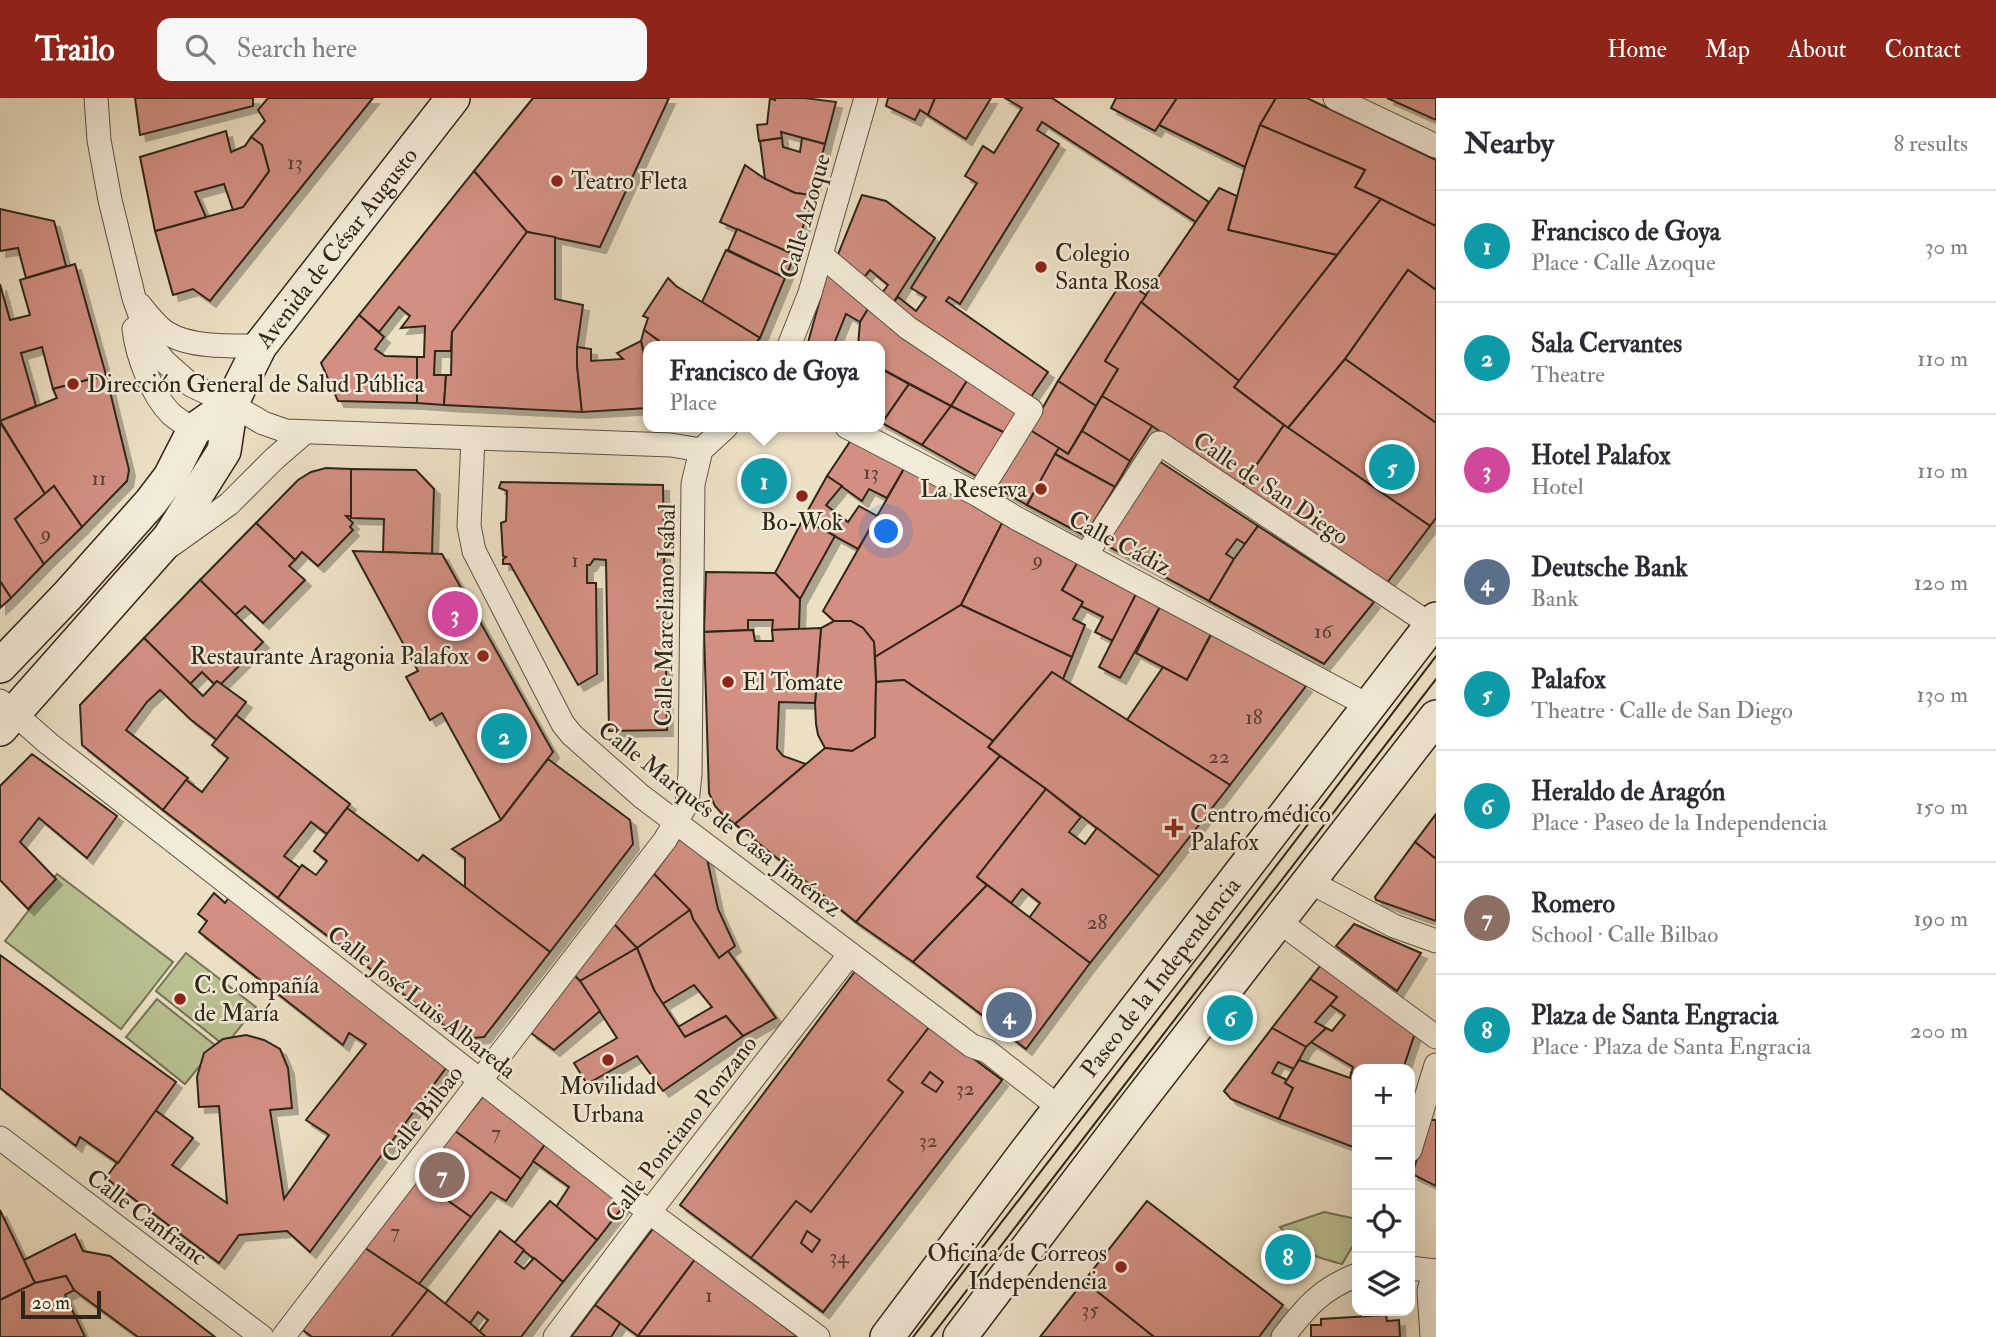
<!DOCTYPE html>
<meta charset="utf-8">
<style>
body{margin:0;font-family:"IM FELL Double Pica",serif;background:#f7f7f7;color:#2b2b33}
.controls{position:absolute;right:21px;bottom:21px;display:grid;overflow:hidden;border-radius:14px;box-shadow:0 7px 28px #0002}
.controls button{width:63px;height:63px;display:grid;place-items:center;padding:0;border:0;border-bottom:2px solid #e1e1e2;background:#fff;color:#2b2b33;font:35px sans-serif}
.scale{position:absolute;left:21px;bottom:18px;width:80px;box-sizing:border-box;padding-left:7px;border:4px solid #2f2619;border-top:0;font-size:19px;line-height:24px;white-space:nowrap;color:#2f2619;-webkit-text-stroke:5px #f3ebd9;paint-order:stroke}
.you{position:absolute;left:887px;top:434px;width:24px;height:24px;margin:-18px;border:5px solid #fff;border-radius:50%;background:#1a73e8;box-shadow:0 0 0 10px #1a73e833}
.badge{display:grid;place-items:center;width:46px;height:46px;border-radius:50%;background:#8f2418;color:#fff;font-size:23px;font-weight:700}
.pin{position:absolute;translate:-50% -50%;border:4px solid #fff;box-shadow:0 2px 7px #0006}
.popup{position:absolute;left:643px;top:243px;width:242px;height:91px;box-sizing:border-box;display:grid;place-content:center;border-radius:14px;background:#fff;filter:drop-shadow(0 2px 5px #0005);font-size:23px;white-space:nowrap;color:#7c7c81}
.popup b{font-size:26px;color:#2b2b33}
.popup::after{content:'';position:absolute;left:50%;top:100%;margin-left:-14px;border:14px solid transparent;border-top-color:#fff}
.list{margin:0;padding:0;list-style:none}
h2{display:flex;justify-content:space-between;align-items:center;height:91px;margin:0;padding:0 28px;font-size:30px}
h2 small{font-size:23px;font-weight:400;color:#7c7c81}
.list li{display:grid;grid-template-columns:46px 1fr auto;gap:21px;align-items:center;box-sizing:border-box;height:112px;padding:0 28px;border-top:2px solid #e1e1e2}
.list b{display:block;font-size:26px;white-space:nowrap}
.list p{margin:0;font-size:23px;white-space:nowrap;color:#7c7c81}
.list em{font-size:23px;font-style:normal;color:#7c7c81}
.icon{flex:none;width:38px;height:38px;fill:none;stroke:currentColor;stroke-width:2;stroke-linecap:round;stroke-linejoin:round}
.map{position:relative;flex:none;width:1436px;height:1239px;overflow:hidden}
header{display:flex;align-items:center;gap:42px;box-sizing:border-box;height:98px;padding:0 35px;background:#8f2418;color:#fff}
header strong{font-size:33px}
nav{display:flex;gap:38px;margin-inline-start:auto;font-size:24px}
.search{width:490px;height:63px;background:#f7f7f7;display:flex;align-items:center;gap:18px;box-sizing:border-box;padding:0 24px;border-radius:14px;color:#7c7c81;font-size:26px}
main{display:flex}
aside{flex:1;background:#fff}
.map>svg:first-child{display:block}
.green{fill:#bac292;stroke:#747456;stroke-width:2}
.building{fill:#d28f82;stroke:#2f2619;stroke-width:2;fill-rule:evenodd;filter:url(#shadow)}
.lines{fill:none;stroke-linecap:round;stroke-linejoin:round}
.street-casing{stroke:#5e5444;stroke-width:25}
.secondary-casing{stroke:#2f2619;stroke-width:36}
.street{stroke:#f3ebd9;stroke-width:23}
.secondary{stroke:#f3ebd9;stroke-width:33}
.tram{stroke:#2f2619;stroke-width:2}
.poi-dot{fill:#8f2418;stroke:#f3ebd9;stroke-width:2.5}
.labels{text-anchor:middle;stroke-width:5;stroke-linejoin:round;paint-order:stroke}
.number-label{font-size:21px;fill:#584033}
.poi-label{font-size:24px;fill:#2f2619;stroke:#f3ebd9;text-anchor:start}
.street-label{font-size:24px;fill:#2f2619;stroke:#f3ebd9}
</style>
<header>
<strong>Trailo</strong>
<div class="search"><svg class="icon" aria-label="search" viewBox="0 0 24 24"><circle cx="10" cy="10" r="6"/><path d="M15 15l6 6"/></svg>Search here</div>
<nav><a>Home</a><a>Map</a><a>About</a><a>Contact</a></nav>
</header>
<main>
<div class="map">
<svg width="1436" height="1239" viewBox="0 0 1436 1239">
<defs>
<filter id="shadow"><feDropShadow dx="6" dy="6" stdDeviation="0" flood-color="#0004"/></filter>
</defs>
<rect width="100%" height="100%" fill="#ece0c4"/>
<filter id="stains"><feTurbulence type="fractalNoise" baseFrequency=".00286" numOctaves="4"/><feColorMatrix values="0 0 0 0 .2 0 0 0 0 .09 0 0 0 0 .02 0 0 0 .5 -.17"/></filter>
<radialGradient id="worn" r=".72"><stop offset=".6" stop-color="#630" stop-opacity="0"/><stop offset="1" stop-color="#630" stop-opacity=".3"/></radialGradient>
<g class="green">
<path d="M57 776 173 864 121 931 5 843Z"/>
<path d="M186 855 256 909 225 948 156 893Z"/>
<path d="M157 901 216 948 185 986 126 939Z"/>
<path d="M1324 1114 1357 1121V1141L1342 1166C1308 1157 1303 1156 1280 1129Z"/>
</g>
<g class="building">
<path d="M135 0H253V8L140 37Z"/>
<path d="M268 0H373L210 203 193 191 173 197 155 133 243 109 269 73 262 47 251 39 265 23 258 12Z"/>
<path d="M533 0H669L600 149 527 134 474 73Z"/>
<path d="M770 0 775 2V0H805L836 4 825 46 781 34 782 40 759 43 757 27 767 26Z"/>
<path d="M888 0H935L928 17 920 12 915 22 886 8Z"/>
<path d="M935 0H991L966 41 928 17Z"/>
<path d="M1005 0H1052L1209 104 1196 124 1042 24 1037 32 1059 46 960 206 949 199 946 203 1048 274 1028 303 891 208 898 199 916 213 926 199 911 190 977 85 965 78 983 48 994 55 1022 10Z"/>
<path d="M1116 0H1177L1155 33 1111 10Z"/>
<path d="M1177 0H1276L1260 27 1245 69 1159 27Z"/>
<path d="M1276 0H1307L1436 62V128L1355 89 1365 72 1260 27Z"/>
<path d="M1387 0H1436V22Z"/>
<path d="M1260 27 1365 72 1355 89 1381 101 1337 157 1228 132 1245 69Z"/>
<path d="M226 33 231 54 245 48 251 39 262 47 269 73 243 109 233 112 224 86 195 94 206 119 155 133 140 59Z"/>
<path d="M782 40 783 49 800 54 802 40 825 46 812 97 795 95 765 81 760 43Z"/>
<path d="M745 67 765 81 795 95 812 97 795 157 720 124Z"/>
<path d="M474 73 527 134 452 234 451 253H435L434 277H446L444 307 417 305V259H424L425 228 401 230 410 218 399 209 379 234 359 217Z"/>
<path d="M1219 90 1237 98 1228 132 1337 157 1239 283 1141 204Z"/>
<path d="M862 97 886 103 935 140 891 208 879 199 888 187 870 172 861 183 837 159Z"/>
<path d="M1381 101 1436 128V192L1408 172 1345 261 1288 330 1234 289Z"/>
<path d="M0 111 54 123 66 168 26 180 18 150 0 153Z"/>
<path d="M737 131 795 157 785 180 728 152Z"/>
<path d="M527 134 555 139V201L583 207 577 249V267L582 314 444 307 446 277H451L452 234Z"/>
<path d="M726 152 785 180 760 240 702 204Z"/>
<path d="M75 166 106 277 53 291 42 249 21 255 36 308 0 323V186L10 222 30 217 20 182Z"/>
<path d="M829 169 871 206 860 224 846 216 834 246 838 248H807Z"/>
<path d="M1408 172 1436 192V325L1345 261Z"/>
<path d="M668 180 676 188 760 240 753 248H658L659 243 644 232 648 220 643 218Z"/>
<path d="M1123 182 1146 197 1105 263 1118 271 1096 308 1058 283Z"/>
<path d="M1141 204 1239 283 1234 289 1284 327 1242 388 1152 328 1102 298 1118 271 1105 263Z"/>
<path d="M871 206 970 278 951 308 880 270V248H858L860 224Z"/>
<path d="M359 217 384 239 375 251 385 258 417 259V305L338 303 321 265Z"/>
<path d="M644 232 659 243 658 248H648V276L641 243Z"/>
<path d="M641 243 648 276V310L582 314 577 267V249L591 251V263L623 261 617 255Z"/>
<path d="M1345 261 1436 325V420L1430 428 1288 330Z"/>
<path d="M880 270 909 286 882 325 880 324Z"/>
<path d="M106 277 129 372 127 383 82 429 54 388 45 396 0 323 57 300 53 291Z"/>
<path d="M970 278 1020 310 1005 335 951 308Z"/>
<path d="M1058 283 1096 308 1068 356 1030 332Z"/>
<path d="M909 286 951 308 922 347 882 325Z"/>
<path d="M1102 298 1152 328 1130 363 1082 333Z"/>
<path d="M951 308 1005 335 978 379 922 347Z"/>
<path d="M0 324 45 396 15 421 44 466 11 500 0 483Z"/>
<path d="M1284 327 1430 428 1387 485 1242 388Z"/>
<path d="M1030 332 1059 350 1027 407 996 389Z"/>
<path d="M1082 333 1130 363 1115 389 1055 356 1059 350 1068 356Z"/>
<path d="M851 342 905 369 887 400 869 391 862 403 827 378Z"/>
<path d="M1055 356 1115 389 1085 438 1027 407Z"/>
<path d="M1159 363 1258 428 1245 446 1237 441 1226 456 1234 461 1209 503 1104 446Z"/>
<path d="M905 369 1003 423 961 507 875 559 874 544 863 530 851 523H834L823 513Z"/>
<path d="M326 370 351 371V418H346L353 425 350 429 353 432 318 468 302 454 295 462 256 425 298 382 311 374Z"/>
<path d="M351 371 416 372 434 391 432 456 383 454 384 421 351 420Z"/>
<path d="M827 378 842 388 826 407 848 424 859 408 877 418 858 451 803 421Z"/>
<path d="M501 384 663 387 667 632 609 633 606 462 594 461 590 467H587V485H596L597 576 578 587 510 466H503V461L506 459 503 458 501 425 506 423 507 393 499 390Z"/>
<path d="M54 388 82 429 44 466 15 421Z"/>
<path d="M803 421 835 438 800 501 775 475Z"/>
<path d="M1003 423 1079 462 1062 492 1083 504 1073 521 1085 527 1072 559 961 507Z"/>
<path d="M256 425 295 462 289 468 305 482 263 525 245 508 235 517 200 482Z"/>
<path d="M1258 428 1374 504 1324 566 1209 503 1234 461Z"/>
<path d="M353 453 442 456 553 654 501 722 442 615 430 622 406 579 418 573Z"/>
<path d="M1079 462 1138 492 1113 543 1095 534 1103 519 1081 508 1083 504 1062 492Z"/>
<path d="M706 474 775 475 800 501 799 531 772 532 773 522H748V532L704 534Z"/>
<path d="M200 482 263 544 221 586 217 583 214 586 202 574 190 586 144 540Z"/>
<path d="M0 483 11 500 0 510Z"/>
<path d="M1138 492 1162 505 1120 580 1099 569Z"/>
<path d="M1162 505 1213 532 1187 582 1136 555Z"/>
<path d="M961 507 1072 559 1063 581 1052 574 993 643 904 582 876 584 875 559Z"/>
<path d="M834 523H851L863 530 874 544 876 584 875 639 852 653 825 650 818 637 816 626 815 605 821 530Z"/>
<path d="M821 530 815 605 779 604 777 651 783 658 806 666 735 726 723 717 715 708 709 695 704 534 753 532 755 543H773L772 532Z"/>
<path d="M1212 535 1306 588 1230 687 1127 622 1163 569 1187 582Z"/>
<path d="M144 540 203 598 217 583 246 604 217 642 190 621 160 592 147 604 126 632 188 680 163 712 82 647 80 607Z"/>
<path d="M1052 574 1230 687 1159 778 1046 691 988 649Z"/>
<path d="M904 582 993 643 988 649 1000 658 856 824 735 726 825 650 852 653 875 639 876 584Z"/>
<path d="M236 617 350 706 327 736 311 724 284 758 300 770 278 800 163 712 186 682 202 694 228 660 212 647Z"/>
<path d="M32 656 117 718 87 760 39 720 20 744 56 781 28 811 0 782V688Z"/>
<path d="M1000 658 1046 691 977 779 987 787 913 864 856 824Z"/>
<path d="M548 661 630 722 633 746 550 854 465 790V760L452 751 501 722Z"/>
<path d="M1046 691 1081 719 1069 734 1085 746 1097 730 1159 778 1090 865 1029 820 1040 805 1022 791 1011 805 977 779Z"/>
<path d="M347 710 418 763 423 757 550 854 484 939 462 941 278 800 302 767 316 777 327 763 314 753Z"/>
<path d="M1436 716V761L1415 744Z"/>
<path d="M683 736 706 756 718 811 735 848 719 860 693 821 690 812 654 776Z"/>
<path d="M1415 744 1436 761V823L1376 802 1375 799Z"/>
<path d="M654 776 690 812 637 850 614 826Z"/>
<path d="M987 787 1090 865 1026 951 913 864Z"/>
<path d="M214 795 225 805 230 798 446 970 310 1154 287 1133 239 1137 219 1165 106 1080 155 1012 193 1040 172 1067 227 1105 219 1008 199 1009 197 979 204 955 223 941 246 937 264 942 280 951 288 970 292 1010 270 1012 284 1101 329 1037 306 1022 366 946 349 935 343 947 199 834 207 823 198 816Z"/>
<path d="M690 812 693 821 719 860 728 853 776 920 743 938 726 918 685 939 678 929 712 909 694 887 662 906 654 892 637 850Z"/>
<path d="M614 826 637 850 580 883 574 877Z"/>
<path d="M1354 826 1421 855 1397 893 1336 848Z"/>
<path d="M637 850 654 892 685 939 726 918 743 938 663 993 637 958 587 986 574 965 617 940 580 883Z"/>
<path d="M0 857 176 984 118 1065 80 1039 76 1048 0 990Z"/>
<path d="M1324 863 1416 932 1403 971H1357V977L1351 975 1353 969 1311 944 1326 930 1332 933 1345 917 1330 907 1337 899 1310 881Z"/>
<path d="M856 872 1002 982 823 1214 680 1107Z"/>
<path d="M574 877 580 883 600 913 554 952 531 935Z"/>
<path d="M1310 881 1337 899 1315 924 1326 930 1306 949 1272 930Z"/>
<path d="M930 928 1002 982 823 1214 751 1160 796 1103 811 1114 903 994 888 982ZM930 974 943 984 936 994 922 985ZM807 1133 820 1142 812 1154 801 1145Z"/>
<path d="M1272 930 1306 949 1294 971 1278 964 1272 975 1287 982 1285 985 1293 990 1279 1021 1231 1001 1224 993Z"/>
<path d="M1299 962 1350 980 1351 975 1357 977V1047L1353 1049 1279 1021 1293 990 1285 985Z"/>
<path d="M484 997 546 1045 521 1081 455 1033Z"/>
<path d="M1430 1022H1436V1088L1412 1076Z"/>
<path d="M455 1033 521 1081 506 1103 491 1094 471 1119 417 1081Z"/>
<path d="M546 1045 625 1106 597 1142 556 1109 569 1089 533 1063Z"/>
<path d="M417 1081 471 1119 419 1186 362 1148Z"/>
<path d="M550 1103 597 1142 563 1184 514 1145Z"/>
<path d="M1147 1103 1283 1207 1259 1239H1154L1084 1183Z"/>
<path d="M0 1112 35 1185 0 1202Z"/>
<path d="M655 1128 696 1160 638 1238 595 1207Z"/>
<path d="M500 1133 524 1152 515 1164 524 1171 534 1160 563 1184 521 1239H486L479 1234 488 1222 478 1214 470 1225 445 1206Z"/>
<path d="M75 1136 83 1153 110 1158 215 1239H138L74 1192 66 1178 35 1185 24 1162Z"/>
<path d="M362 1148 428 1192 391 1239H312L300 1230Z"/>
<path d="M696 1160 798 1239 638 1238Z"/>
<path d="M66 1178 74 1192 65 1197 85 1239H0V1202L35 1185Z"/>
<path d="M1084 1183 1154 1239H1040Z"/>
<path d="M428 1192 470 1225 486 1239H391Z"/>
<path d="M595 1207 620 1225 611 1239H571Z"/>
<path d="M1386 1217 1387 1223 1399 1222 1400 1239H1311V1227H1321V1221Z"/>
</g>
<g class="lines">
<g class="street-casing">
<g id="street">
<path d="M96 0 99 42 110 102 134 200 150 245 164 263 191 287 231 306 263 325 286 333 671 347 701 352"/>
<path d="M1335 0 1436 48"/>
<path d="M821 157 908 230 1031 312 978 397"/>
<path d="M140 207C148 217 157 229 167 235 191 250 233 248 260 248"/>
<path d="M134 231C137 258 152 297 171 316 178 322 186 327 194 332"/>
<path d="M789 248 810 195 866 0"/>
<path d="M847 329 978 397 1016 420 1369 608"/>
<path d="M473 341 469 428 474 453 563 626 572 637 641 698 972 948 987 953 1061 1011"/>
<path d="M170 448 229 406 274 361 304 335"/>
<path d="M1086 457 1159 345 1431 527"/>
<path d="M0 603 49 646 649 1114 818 1239"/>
<path d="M1310 784 1394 828 1436 843"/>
<path d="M1285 828 1436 939"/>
<path d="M0 1040 262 1239"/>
<path d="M1410 1052 1436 967"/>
<path d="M1410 1170 1436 1173"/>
<path d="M283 1239 665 742 687 705 690 676 693 386 701 352 726 329"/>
<path d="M555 1239 640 1126 850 856"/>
<path d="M1283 1239C1306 1209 1321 1191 1357 1177"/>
<path d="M1432 1239 1429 1193 1434 1173"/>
</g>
</g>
<g class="secondary-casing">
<g id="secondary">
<path d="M0 568 68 497 151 404 170 379 194 332 231 306"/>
<path id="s1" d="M0 631 169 440 224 353 231 306 260 248 453 0"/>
<path id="s2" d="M887 1239 1026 1054 1436 521"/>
<path d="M960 1239 1129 1016 1436 619"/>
</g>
</g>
<use href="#street" class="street"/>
<use href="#secondary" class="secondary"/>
<g class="tram">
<path d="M913 1239 1251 801 1436 558"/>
<path d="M931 1239 1436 581"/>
</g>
</g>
<g class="poi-dot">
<circle cx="557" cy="83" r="7"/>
<circle cx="1041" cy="169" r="7"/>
<circle cx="73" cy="286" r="7"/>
<circle cx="1041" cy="391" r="7"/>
<circle cx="802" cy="398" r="7"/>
<circle cx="483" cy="558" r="7"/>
<circle cx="728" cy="584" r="7"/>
<path d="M1170.5 719.5h7v7h7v7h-7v7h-7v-7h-7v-7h7z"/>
<circle cx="180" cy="901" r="7"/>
<circle cx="608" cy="962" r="7"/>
<circle cx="1121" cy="1169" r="7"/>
</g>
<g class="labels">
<g class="number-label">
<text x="295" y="71">13</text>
<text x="871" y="381">13</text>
<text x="99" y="387">11</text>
<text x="46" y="442">9</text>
<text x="1038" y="468">9</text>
<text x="575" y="469">1</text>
<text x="1323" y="540">16</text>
<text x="1254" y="626">18</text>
<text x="1219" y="665">22</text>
<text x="1097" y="831">28</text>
<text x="965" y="997">32</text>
<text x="496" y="1041">7</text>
<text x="928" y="1049">32</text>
<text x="395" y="1140">7</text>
<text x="839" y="1165">34</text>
<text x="709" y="1204">1</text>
<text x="1090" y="1218">35</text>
</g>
<g class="poi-label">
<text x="571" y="91">Teatro Fleta</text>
<text x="1055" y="163">Colegio<tspan x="1055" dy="28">Santa Rosa</tspan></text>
<text x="87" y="294">Dirección General de Salud Pública</text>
<text x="1027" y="399" text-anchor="end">La Reserva</text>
<text x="802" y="432" text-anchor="middle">Bo-Wok</text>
<text x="469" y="566" text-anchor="end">Restaurante Aragonia Palafox</text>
<text x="742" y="592">El Tomate</text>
<text x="1190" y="724">Centro médico<tspan x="1190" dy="28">Palafox</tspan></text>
<text x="194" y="895">C. Compañía<tspan x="194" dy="28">de María</tspan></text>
<text x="608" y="996" text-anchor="middle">Movilidad<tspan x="608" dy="28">Urbana</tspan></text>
<text x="1107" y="1163" text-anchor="end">Oficina de Correos<tspan x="1107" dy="28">Independencia</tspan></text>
</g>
<g class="street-label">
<text transform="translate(805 118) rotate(-74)" y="8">Calle Azoque</text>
<text dy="8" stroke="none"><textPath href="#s1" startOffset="595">Avenida de César Augusto</textPath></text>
<text transform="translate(1271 390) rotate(34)" y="8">Calle de San Diego</text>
<text transform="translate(1120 445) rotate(28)" y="8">Calle Cádiz</text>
<text transform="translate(665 517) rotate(-89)" y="8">Calle Marceliano Isábal</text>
<text transform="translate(720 721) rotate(38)" y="8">Calle Marqués de Casa Jiménez</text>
<text dy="8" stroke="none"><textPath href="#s2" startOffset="452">Paseo de la Independencia</textPath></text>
<text transform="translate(422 904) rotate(38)" y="8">Calle José Luis Albareda</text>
<text transform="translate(422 1016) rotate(-52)" y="8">Calle Bilbao</text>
<text transform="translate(681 1031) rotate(-52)" y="8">Calle Ponciano Ponzano</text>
<text transform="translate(147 1119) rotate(37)" y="8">Calle Canfranc</text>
</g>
</g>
<rect width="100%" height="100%" filter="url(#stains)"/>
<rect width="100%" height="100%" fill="url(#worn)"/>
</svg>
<div class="controls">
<button>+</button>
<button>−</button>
<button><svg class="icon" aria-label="locate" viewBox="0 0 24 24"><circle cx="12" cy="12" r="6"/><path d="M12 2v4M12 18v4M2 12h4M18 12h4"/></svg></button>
<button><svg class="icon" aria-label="layers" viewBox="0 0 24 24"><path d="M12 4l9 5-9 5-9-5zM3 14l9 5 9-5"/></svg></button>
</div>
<div class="scale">20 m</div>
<div class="you"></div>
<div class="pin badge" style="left:764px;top:383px;background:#0f9aa8">1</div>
<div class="popup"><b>Francisco de Goya</b>Place</div>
<div class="pin badge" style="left:504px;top:638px;background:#0f9aa8">2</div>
<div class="pin badge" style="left:455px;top:516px;background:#d1479c">3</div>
<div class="pin badge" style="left:1009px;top:917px;background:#5c6f8a">4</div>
<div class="pin badge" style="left:1392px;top:369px;background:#0f9aa8">5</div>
<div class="pin badge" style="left:1230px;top:920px;background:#0f9aa8">6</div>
<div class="pin badge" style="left:442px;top:1077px;background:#8d6e63">7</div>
<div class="pin badge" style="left:1288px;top:1159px;background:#0f9aa8">8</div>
</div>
<aside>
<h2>Nearby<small>8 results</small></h2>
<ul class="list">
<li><span class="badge" style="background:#0f9aa8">1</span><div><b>Francisco de Goya</b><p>Place · Calle Azoque</p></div><em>30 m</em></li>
<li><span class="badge" style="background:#0f9aa8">2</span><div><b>Sala Cervantes</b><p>Theatre</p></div><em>110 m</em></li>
<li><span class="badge" style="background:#d1479c">3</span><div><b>Hotel Palafox</b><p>Hotel</p></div><em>110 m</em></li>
<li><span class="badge" style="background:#5c6f8a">4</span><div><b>Deutsche Bank</b><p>Bank</p></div><em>120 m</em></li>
<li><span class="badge" style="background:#0f9aa8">5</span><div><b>Palafox</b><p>Theatre · Calle de San Diego</p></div><em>130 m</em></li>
<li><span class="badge" style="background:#0f9aa8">6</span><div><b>Heraldo de Aragón</b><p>Place · Paseo de la Independencia</p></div><em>150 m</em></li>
<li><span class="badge" style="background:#8d6e63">7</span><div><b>Romero</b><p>School · Calle Bilbao</p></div><em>190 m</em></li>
<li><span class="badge" style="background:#0f9aa8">8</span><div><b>Plaza de Santa Engracia</b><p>Place · Plaza de Santa Engracia</p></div><em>200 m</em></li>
</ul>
</aside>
</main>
